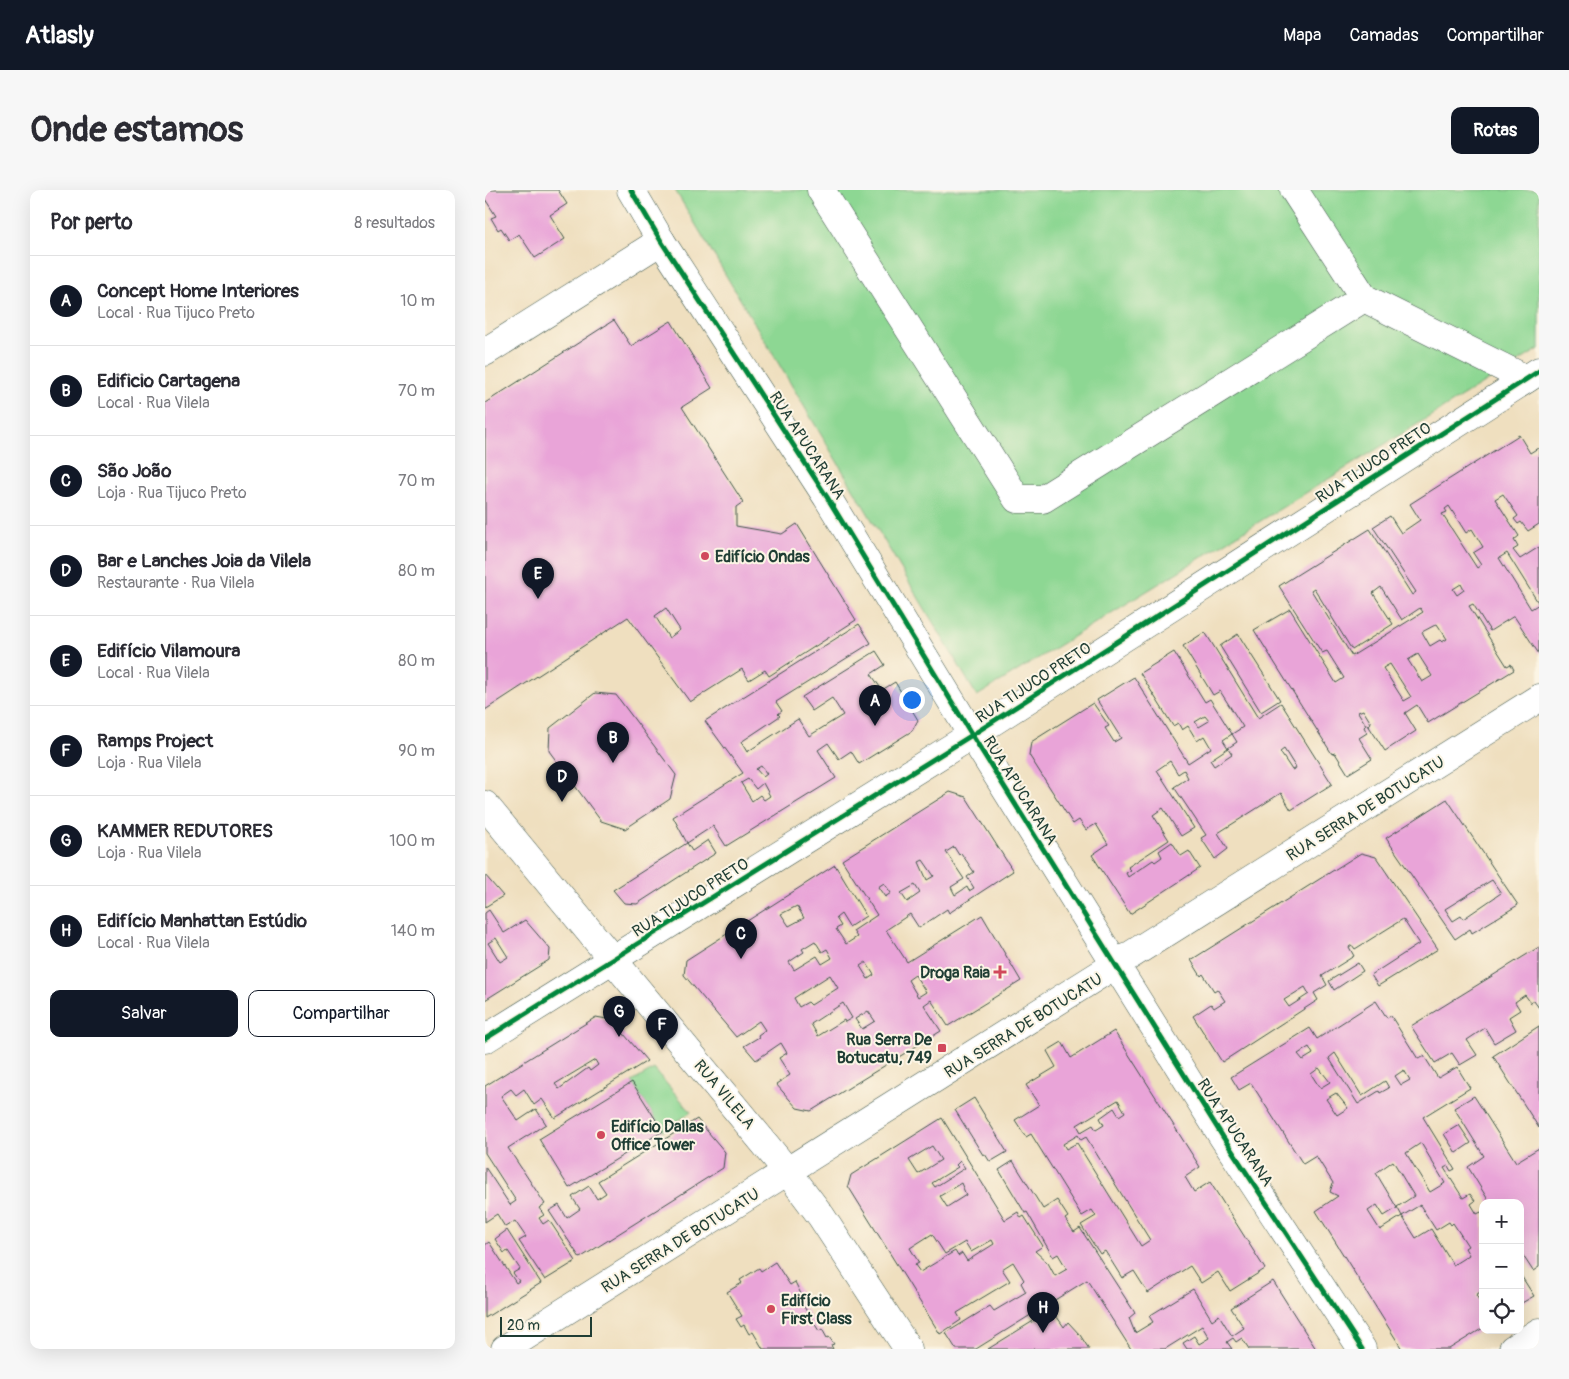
<!DOCTYPE html>
<html lang="pt">
<meta charset="utf-8">
<style>
body{margin:0;font-family:Pangolin,sans-serif;background:#f7f7f7;color:#2b2b33}
.controls{position:absolute;right:15px;bottom:15px;display:grid;overflow:hidden;border-radius:10px;box-shadow:0 5px 20px #0002}
.controls button{width:45px;height:45px;display:grid;place-items:center;padding:0;border:0;border-bottom:1px solid #e1e1e2;background:#fff;color:#2b2b33;font:25px sans-serif}
.scale{position:absolute;left:15px;bottom:12px;width:92px;box-sizing:border-box;padding-left:5px;border:2px solid #1f3d34;border-top:0;font-size:14px;line-height:18px;white-space:nowrap;color:#1f3d34;-webkit-text-stroke:4px #fcf5e5;paint-order:stroke}
.you{position:absolute;left:426px;top:509px;width:18px;height:18px;margin:-12px;border:4px solid #fff;border-radius:50%;background:#1a73e8;box-shadow:0 0 0 8px #1a73e833}
.badge{display:grid;place-items:center;width:32px;height:32px;border-radius:50%;background:#111827;color:#fff;font-size:16px;font-weight:700}
.pin{position:absolute;translate:-50% -41px;filter:drop-shadow(0 1px 2px #0008)}
.pin::after{content:'';position:absolute;top:26px;width:18px;height:15px;background:inherit;clip-path:polygon(0 0,100% 0,50% 100%)}
.list{margin:0;padding:0;list-style:none}
h2{display:flex;justify-content:space-between;align-items:center;height:65px;margin:0;padding:0 20px;font-size:21px}
h2 small{font-size:16px;font-weight:400;color:#7c7c81}
.list li{display:grid;grid-template-columns:32px 1fr auto;gap:15px;align-items:center;box-sizing:border-box;height:90px;padding:0 20px;border-top:1px solid #e1e1e2}
.list b{display:block;font-size:19px;white-space:nowrap}
.list p{margin:0;font-size:16px;white-space:nowrap;color:#7c7c81}
.list em{font-size:16px;font-style:normal;color:#7c7c81}
.actions{display:flex;gap:10px;padding:15px 20px}
.actions a{flex:1;padding:11px 0;border:1px solid #111827;border-radius:10px;text-align:center;font-size:18px;color:#111827}
.actions .main{background:#111827;color:#fff}
.icon{flex:none;width:28px;height:28px;fill:none;stroke:currentColor;stroke-width:2;stroke-linecap:round;stroke-linejoin:round}
.map{position:relative;flex:none;width:1054px;height:1159px;overflow:hidden;border-radius:10px}
header{display:flex;align-items:center;gap:30px;box-sizing:border-box;height:70px;padding:0 25px;background:#111827;color:#fff}
header strong{font-size:24px}
nav{display:flex;gap:28px;margin-inline-start:auto;font-size:18px}
.intro{display:flex;align-items:center;justify-content:space-between;box-sizing:border-box;height:120px;padding:0 30px}
h1{margin:0;font-size:35px}
.button{padding:12px 22px;border-radius:10px;background:#111827;color:#fff;font-size:18px;font-weight:700}
main{display:flex;gap:30px;padding:0 30px}
aside{flex:1;background:#fff;border-radius:10px;box-shadow:0 5px 20px #0002}
.map>svg:first-child{display:block}
.green{fill:#8dd793;stroke:#568a64}
.building{fill:#e9a4d8;fill-rule:evenodd}
.lines{fill:none;stroke-linecap:round;stroke-linejoin:round}
.minor-casing{stroke:#3e5549;stroke-width:29}
.minor{stroke:#fff;stroke-width:28}
.cycleway-casing{stroke:#fcf5e5;stroke-width:8}
.cycleway{stroke:#00873e;stroke-width:5}
.poi-dot{fill:#d1495b;stroke:#fcf5e5;stroke-width:2}
.labels{text-anchor:middle;stroke-width:4;stroke-linejoin:round;paint-order:stroke}
.street-label{font-size:16px;fill:#1f3d34;stroke:#fcf5e5}
.poi-label{font-size:16px;font-weight:bold;fill:#1f3d34;stroke:#fcf5e5;text-anchor:start}
</style>
<header>
<strong>Atlasly</strong>
<nav><a>Mapa</a><a>Camadas</a><a>Compartilhar</a></nav>
</header>
<div class="intro"><h1>Onde estamos</h1><a class="button">Rotas</a></div>
<main>
<aside>
<h2>Por perto<small>8 resultados</small></h2>
<ul class="list">
<li><span class="badge">A</span><div><b>Concept Home Interiores</b><p>Local · Rua Tijuco Preto</p></div><em>10 m</em></li>
<li><span class="badge">B</span><div><b>Edificio Cartagena</b><p>Local · Rua Vilela</p></div><em>70 m</em></li>
<li><span class="badge">C</span><div><b>São João</b><p>Loja · Rua Tijuco Preto</p></div><em>70 m</em></li>
<li><span class="badge">D</span><div><b>Bar e Lanches Joia da Vilela</b><p>Restaurante · Rua Vilela</p></div><em>80 m</em></li>
<li><span class="badge">E</span><div><b>Edifício Vilamoura</b><p>Local · Rua Vilela</p></div><em>80 m</em></li>
<li><span class="badge">F</span><div><b>Ramps Project</b><p>Loja · Rua Vilela</p></div><em>90 m</em></li>
<li><span class="badge">G</span><div><b>KAMMER REDUTORES</b><p>Loja · Rua Vilela</p></div><em>100 m</em></li>
<li><span class="badge">H</span><div><b>Edifício Manhattan Estúdio</b><p>Local · Rua Vilela</p></div><em>140 m</em></li>
</ul>
<div class="actions"><a class="main">Salvar</a><a>Compartilhar</a></div>
</aside>
<div class="map">
<svg width="1054" height="1159" viewBox="0 0 1054 1159">
<rect width="100%" height="100%" fill="#fcf5e5"/>
<filter id="ink" filterUnits="userSpaceOnUse"><feTurbulence type="fractalNoise" baseFrequency=".02" numOctaves="2"/><feDisplacementMap in="SourceGraphic" scale="10" xChannelSelector="R" yChannelSelector="G"/><feConvolveMatrix kernelMatrix="1 2 1 2 8 2 1 2 1" color-interpolation-filters="sRGB"/></filter>
<filter id="wash" filterUnits="userSpaceOnUse"><feTurbulence type="fractalNoise" baseFrequency=".0096" numOctaves="4" result="noise"/><feDisplacementMap in="SourceGraphic" scale="20" xChannelSelector="R" yChannelSelector="G"/><feGaussianBlur stdDeviation="1.12" result="paint"/><feColorMatrix in="noise" values="0 0 0 0 0 0 0 0 0 0 0 0 0 0 0 0 0 1.4 0 .05"/><feComposite in="paint" operator="in"/></filter>
<g filter="url(#wash)">
<rect width="100%" height="100%" fill="#efdfbf"/>
<g class="green">
<path d="M190 0H1054V159L492 506Z"/>
<path d="M169 879 206 922 178 941 147 892Z"/>
</g>
<g id="blocks">
<g class="building">
<path d="M0 0H73L82 14 65 25 80 49 50 68 34 44 24 50 16 38 13 40 6 28 11 26 0 9Z"/>
<path d="M129 130 146 156 186 131 227 198 197 217 258 312 251 317V336L297 344 312 334 371 430 284 486 280 480 264 490 257 479 205 512 143 427 0 520V213ZM181 418 195 440 184 448 170 426Z"/>
<path d="M1034 245 1045 263 1053 258 1054 260V334L1043 341 1036 332 1033 334 1029 329 1033 326 1018 304 1010 309 1034 346 1029 350 1033 357 1028 360 1035 369 1054 357V414L1022 363 1014 368 1046 419 1054 414V464L1029 426 1005 441 988 414 984 416 1022 476 1026 474 1029 480 943 533 932 515 920 523 931 541 900 561 883 535 886 533 878 520 873 522 881 535 879 537 882 543 874 548 887 569 863 584 850 563 847 564 769 440 805 419 851 493 859 488 842 461 837 463 794 396 885 339 927 405 931 402 888 337 905 326 916 343 935 330 925 314ZM964 316 981 343 987 339 998 357 988 363 996 375 992 378 957 324 962 322 960 319ZM976 394 979 400 972 405 968 399ZM896 397 917 430 935 418 938 422 867 466 826 400 829 398 867 460 908 434 888 403ZM952 434 962 449 957 452 955 450 945 456 937 442ZM933 464 947 486 937 492 923 470ZM905 474 926 507 919 511 898 478Z"/>
<path d="M374 434 386 453 291 512 297 521 293 524 295 526 256 552 262 562 313 529 324 546 358 525 347 508 327 521 317 507 391 461 400 475 386 484 397 500 410 492 433 530 427 541 374 574 366 561 354 569 343 553 333 560 351 588 241 656 228 636 202 653 207 661 223 650 231 663 152 714 139 713 128 700 202 653 188 627 258 583 220 531ZM276 576 282 584 278 587 271 579ZM263 589 271 599 278 593 285 606 279 610 275 605 267 611 256 593Z"/>
<path d="M720 442 773 528 796 513 847 594 806 620 796 603 760 626 733 643 743 659 730 669 716 648 721 645 689 597 703 588 699 580 693 584 685 571 672 580 709 638 696 646 678 618 668 625 684 650 643 677 646 680 641 683 643 687 668 670 670 672 677 667 674 661 687 652 696 666 704 661 715 678 645 724 607 665 623 654 611 634 601 640 594 630 588 634 544 565 546 552 608 513 624 536 620 538 629 552 636 548 612 510 649 487 703 573 726 558 719 546 712 551 703 536 697 540 693 533 688 536 655 483 689 462 720 512 725 509 747 544 758 537 735 501 728 505 698 456ZM720 526 724 531 714 537 710 532ZM747 544 752 552 743 558 738 550ZM743 558 747 564 729 576 725 570ZM799 559 811 578 807 580 795 562Z"/>
<path d="M753 444 795 510 776 522 735 456Z"/>
<path d="M110 503 131 505 191 585 185 609 140 639 116 631 64 561 65 538Z"/>
<path d="M465 602 481 607 528 681 464 723 462 719 434 738 425 724 401 740 422 772 497 725 536 791 463 836 446 810 439 815 456 841 326 921 312 918 291 894 305 885 294 868 302 863 296 853 271 870 259 856 274 847 273 845 280 840 274 831 251 847 199 785 201 770 350 675 381 726 364 737 356 724 351 728 356 736 351 739 361 754 372 747 368 741 392 725 357 670ZM469 657 474 665 476 663 489 682 482 687 489 698 484 701 482 697 470 705 466 697 479 689 461 662ZM438 670 449 686 442 690 434 672ZM399 693 406 703 400 707 393 697ZM430 695 435 703 422 712 416 703ZM312 716 319 728 304 736 296 724ZM330 751 337 762 342 759 347 768 337 774 332 766 309 780 304 772 319 762 317 759ZM381 772 389 785 383 789 375 776ZM345 785 353 798 326 815 323 812 314 817 309 808ZM430 785 441 802 433 807 423 790ZM358 813 367 828 360 832 359 830 333 846 326 834ZM383 821 390 831 377 839 370 829Z"/>
<path d="M962 609 1033 715 987 743 985 739 970 749 901 648ZM1007 690 1016 703 978 729 976 726 968 731 960 719Z"/>
<path d="M876 663 891 667 953 759 893 796 886 785 934 754 918 729 870 759 867 755 864 757 869 766 837 786 842 795 829 803 833 810 737 872 708 826 726 814 729 818 740 811 732 799 729 801 718 784 716 786 706 770ZM820 797 824 804 804 817 799 810Z"/>
<path d="M0 685 18 706 0 717Z"/>
<path d="M4 720 19 743 40 730 65 759 64 770 0 810V723ZM11 748 23 767 15 772 3 753Z"/>
<path d="M1054 757V818L1049 811 1046 813 1040 805 1030 812 1035 820 1024 827 1031 840 1009 853 1000 838 982 850 992 865 975 875 967 863 950 873 926 836Z"/>
<path d="M873 773 878 781 849 800 844 791Z"/>
<path d="M891 811 902 828 906 826 933 869 939 866 953 888 972 877 985 898 938 927 970 979 966 981 963 976 959 978 978 1008 985 1004 990 1011 986 1014 992 1024 996 1022 998 1024V1107L995 1102 991 1105 996 1113 998 1112V1138L964 1159H917L831 1021 853 1006 845 1002 848 993 831 966 818 974 766 893 754 900 746 887 825 838 832 849ZM824 857 828 864 818 870 813 864ZM850 863 877 906 900 891 904 898 895 903 894 901 873 914 844 868ZM834 878 845 892 835 898 826 884ZM919 880 925 890 916 895 910 886ZM851 903 863 918 852 925 841 909ZM936 953 960 993 945 1002 921 963ZM908 971 929 1006 912 1017 917 1026 895 1040 883 1021 892 1015 899 1026 912 1018 891 983ZM935 1015 951 1040 964 1032 966 1035 968 1033 983 1056 980 1058 984 1065 968 1075 946 1039 931 1048 917 1026Z"/>
<path d="M111 827 127 830 162 871 70 928 57 909 49 915 39 899 31 905 26 899 16 906 33 931 51 919 61 934 23 958 60 1014 54 1018 59 1025 54 1028 58 1034 64 1030 91 1071 60 1090 34 1051 41 1047 30 1031 20 1037 12 1024 0 1032V977L25 1015 31 1011 0 963V896ZM110 870 113 875 105 881 103 878 74 899 70 894Z"/>
<path d="M1054 836V938L1008 866Z"/>
<path d="M629 841 715 977 700 987 709 1002 725 992 780 1079 745 1101 733 1082 716 1093 705 1076 663 1103 649 1081 637 1088 620 1061 615 1064 596 1035 611 1026 607 1020 597 1026 546 944 541 947 530 930 554 915 541 895 571 877 562 861 577 852 586 868ZM633 910 640 922 634 926 629 918 615 928 619 935 611 940 608 935 596 942 592 935ZM593 945 596 950 601 947 665 1050 656 1056 592 953 581 959 578 954Z"/>
<path d="M147 892 178 941 84 998 54 949Z"/>
<path d="M989 906 1031 972 1054 958V1077L1048 1081 1035 1061V1013H1005L983 977 999 966 969 918Z"/>
<path d="M489 908 522 962 505 972 500 964 498 965 470 920Z"/>
<path d="M457 928 520 1030 533 1022 536 1028 539 1026 558 1056 550 1061 563 1073 570 1086 582 1079 573 1064 568 1067 542 1022 540 1023 514 980 528 971 558 1019 572 1010 583 1027 580 1029 589 1042 595 1038 650 1123 644 1128 650 1143 668 1132 664 1126 708 1099 727 1130 734 1125 747 1146 759 1138 746 1118 788 1091 831 1159H764L757 1148 751 1152 748 1148 742 1152 747 1159H702L698 1153 709 1146 714 1154 724 1148 717 1136 680 1159H646L602 1090 491 1159H471L461 1143 505 1116 509 1121 541 1102 536 1093 539 1090 528 1072 517 1079 525 1091 472 1123 476 1130 455 1144 363 996 366 985ZM447 956 456 970 433 984 424 970ZM475 971 480 978 450 997 447 993 473 977 471 975ZM476 993 481 1005 462 1017 455 1006ZM447 1044 460 1064 480 1052 486 1062 507 1050 509 1054 482 1071 477 1063 473 1066 470 1061 435 1082 430 1075 434 1073 425 1058Z"/>
<path d="M212 929 240 962 238 978 95 1068 64 1021 74 1015 82 1028 95 1019 87 1007 104 996 112 1009 121 1003 113 991Z"/>
<path d="M974 935 986 953 971 963 959 944Z"/>
<path d="M22 1040 56 1093 0 1128V1055L4 1052 31 1093 34 1091 28 1083 35 1079 23 1061 19 1063 10 1049Z"/>
<path d="M290 1072 305 1095 310 1092 319 1110 316 1112 334 1141 337 1139 342 1148 344 1147 349 1154 346 1155 348 1159H278L268 1142 264 1144 259 1135 256 1137 251 1129 257 1126 242 1102 257 1093 255 1090 274 1078 276 1081Z"/>
<path d="M1035 1084 1049 1106 1035 1114Z"/>
<path d="M562 1125 572 1127 579 1137 583 1132 595 1145 604 1159H503L550 1130Z"/>
</g>
</g>
</g>
<g filter="url(#ink)">
<use href="#blocks" fill-opacity="0" stroke="#3e5549" stroke-width="1"/>
<g class="lines">
<g class="minor-casing">
<g id="minor">
<path d="M146 0 176 51 342 307 487 545 738 947 877 1159"/>
<path d="M336 0 532 309H558L879 108"/>
<path d="M809 0 879 108 1041 189"/>
<path d="M0 162 176 51"/>
<path d="M0 615 303 982 336 1026 423 1159"/>
<path d="M0 849 487 545 1054 181"/>
<path d="M20 1159 1054 508"/>
<path d="M1028 1159 1054 1142"/>
</g>
</g>
<use href="#minor" class="minor"/>
<g class="cycleway-casing">
<g id="cycleway">
<path d="M146 0 176 51 342 307 487 545 738 947 877 1159"/>
<path d="M0 849 487 545 1054 181"/>
</g>
</g>
<use href="#cycleway" class="cycleway"/>
</g>
</g>
<g class="poi-dot">
<circle cx="220" cy="366" r="5"/>
<path d="M512.5 774.5h5v5h5v5h-5v5h-5v-5h-5v-5h5z"/>
<rect x="452" y="853" width="10" height="10" rx="2.5"/>
<circle cx="116" cy="945" r="5"/>
<circle cx="286" cy="1119" r="5"/>
</g>
<g class="labels">
<g class="street-label">
<text transform="translate(323 255) rotate(57)" y="6">RUA APUCARANA</text>
<text transform="translate(888 272) rotate(-33)" y="6">RUA TIJUCO PRETO</text>
<text transform="translate(548 492) rotate(-33)" y="6">RUA TIJUCO PRETO</text>
<text transform="translate(536 600) rotate(58)" y="6">RUA APUCARANA</text>
<text transform="translate(880 618) rotate(-32)" y="6">RUA SERRA DE BOTUCATU</text>
<text transform="translate(205 707) rotate(-32)" y="6">RUA TIJUCO PRETO</text>
<text transform="translate(538 835) rotate(-32)" y="6">RUA SERRA DE BOTUCATU</text>
<text transform="translate(240 904) rotate(50)" y="6">RUA VILELA</text>
<text transform="translate(751 942) rotate(57)" y="6">RUA APUCARANA</text>
<text transform="translate(195 1050) rotate(-32)" y="6">RUA SERRA DE BOTUCATU</text>
</g>
<g class="poi-label">
<text x="230" y="372">Edifício Ondas</text>
<text x="505" y="788" text-anchor="end">Droga Raia</text>
<text x="447" y="855" text-anchor="end">Rua Serra De<tspan x="447" dy="18">Botucatu, 749</tspan></text>
<text x="126" y="942">Edifício Dallas<tspan x="126" dy="18">Office Tower</tspan></text>
<text x="296" y="1116">Edifício<tspan x="296" dy="18">First Class</tspan></text>
</g>
</g>
</svg>
<div class="controls">
<button>+</button>
<button>−</button>
<button><svg class="icon" aria-label="locate" viewBox="0 0 24 24"><circle cx="12" cy="12" r="6"/><path d="M12 2v4M12 18v4M2 12h4M18 12h4"/></svg></button>
</div>
<div class="scale">20 m</div>
<div class="you"></div>
<div class="pin badge" style="left:390px;top:536px">A</div>
<div class="pin badge" style="left:128px;top:573px">B</div>
<div class="pin badge" style="left:256px;top:769px">C</div>
<div class="pin badge" style="left:77px;top:612px">D</div>
<div class="pin badge" style="left:53px;top:409px">E</div>
<div class="pin badge" style="left:177px;top:860px">F</div>
<div class="pin badge" style="left:134px;top:847px">G</div>
<div class="pin badge" style="left:558px;top:1143px">H</div>
</div>
</main>
